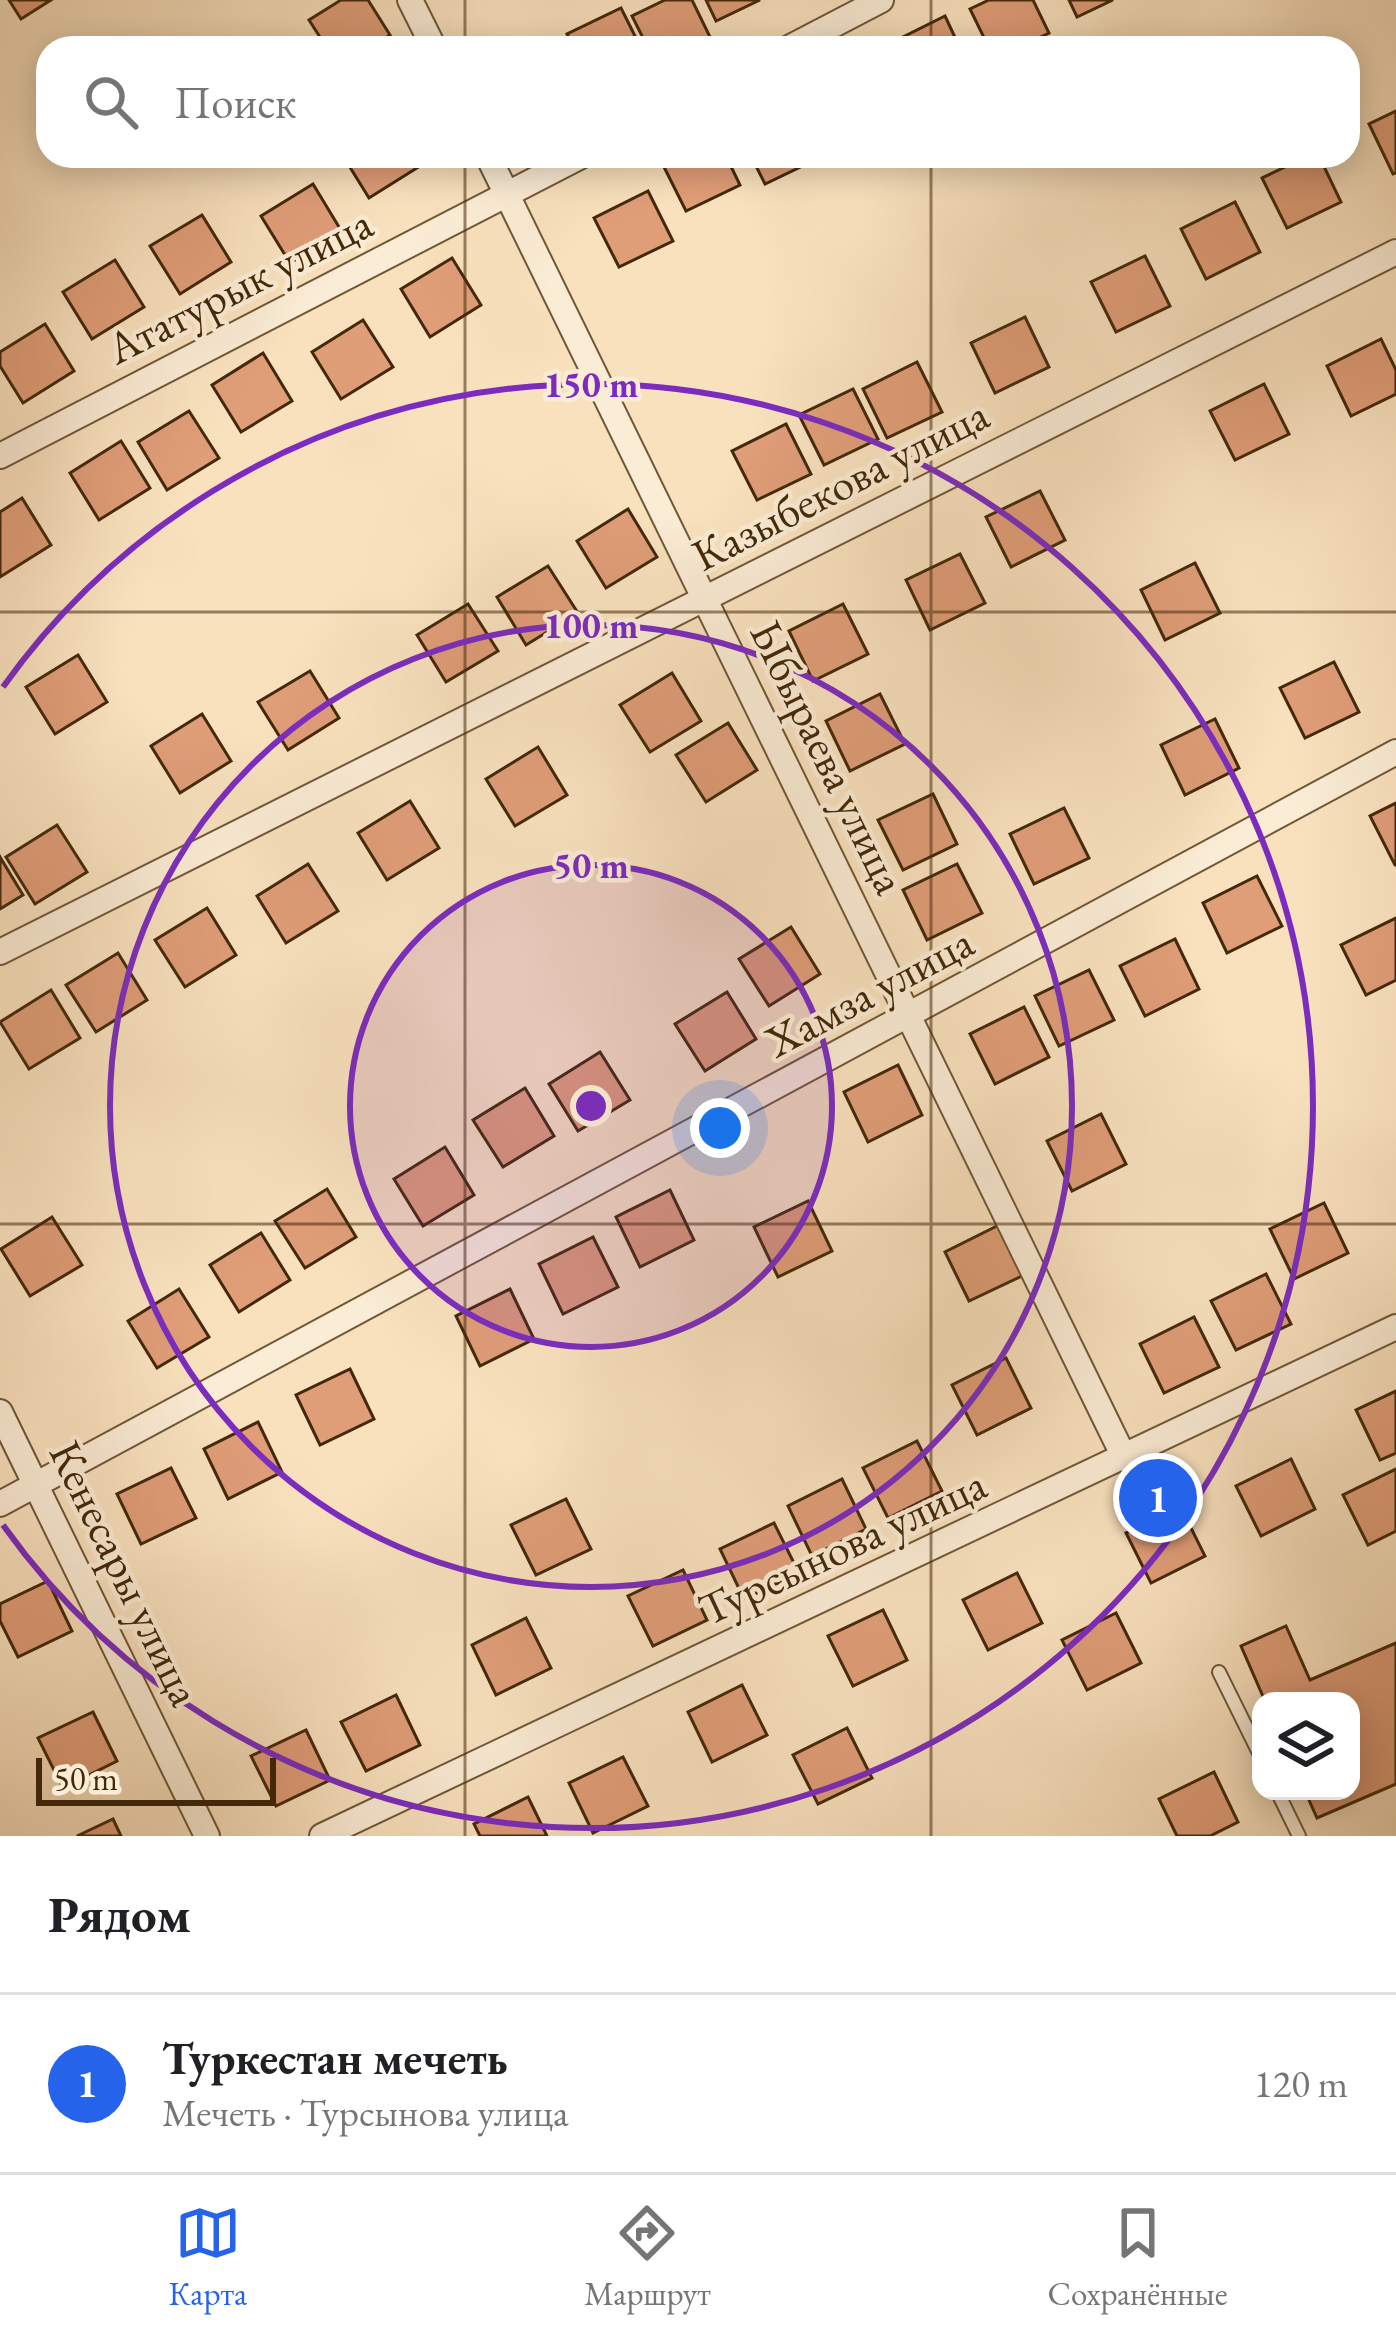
<!DOCTYPE html>
<html lang="ru">
<meta charset="utf-8">
<style>
body{margin:0;font-family:"EB Garamond",serif;background:#f6f6f6;color:#202124}
.controls{position:absolute;right:36px;bottom:36px;display:grid;overflow:hidden;border-radius:24px;box-shadow:0 6px 30px #0003}
.controls button{width:108px;height:108px;display:grid;place-items:center;padding:0;border:0;border-bottom:3px solid #e0e0e0;background:#fff;color:#202124;font:60px sans-serif}
.scale{position:absolute;left:36px;bottom:30px;width:240px;box-sizing:border-box;padding-left:12px;border:6px solid #432909;border-top:0;font-size:33px;line-height:42px;white-space:nowrap;color:#432909;-webkit-text-stroke:9px #fbecd5;paint-order:stroke}
.you{position:absolute;left:720px;top:1128px;width:42px;height:42px;margin:-30px;border:9px solid #fff;border-radius:50%;background:#1a73e8;box-shadow:0 0 0 18px #1a73e833}
.badge{display:grid;place-items:center;width:78px;height:78px;border-radius:50%;background:#2563eb;color:#fff;font-size:39px;font-weight:700}
.pin{position:absolute;translate:-50% -50%;border:6px solid #fff;box-shadow:0 3px 12px #0006}
.list{margin:0;padding:0;list-style:none}
h2{display:flex;justify-content:space-between;align-items:center;height:156px;margin:0;padding:0 48px;font-size:51px}
h2 small{font-size:39px;font-weight:400;color:#757577}
.list li{display:grid;grid-template-columns:78px 1fr auto;gap:36px;align-items:center;box-sizing:border-box;height:180px;padding:0 48px;border-top:3px solid #e0e0e0}
.list b{display:block;font-size:45px;white-space:nowrap}
.list p{margin:0;font-size:39px;white-space:nowrap;color:#757577}
.list em{font-size:39px;font-style:normal;color:#757577}
.icon{flex:none;width:66px;height:66px;fill:none;stroke:currentColor;stroke-width:2;stroke-linecap:round;stroke-linejoin:round}
.map{position:relative;flex:none;width:1396px;height:1836px;overflow:hidden}
.search{position:absolute;background:#fff;box-shadow:0 6px 30px #0003;left:36px;right:36px;top:36px;height:132px;display:flex;align-items:center;gap:30px;box-sizing:border-box;padding:0 42px;border-radius:36px;color:#757577;font-size:45px}
.sheet{height:336px;background:#fff}
nav{display:flex;justify-content:space-around;align-items:center;box-sizing:border-box;height:168px;border-top:3px solid #e0e0e0;background:#fff;font-size:33px;color:#757577}
nav a{display:grid;justify-items:center;gap:6px}
nav .on{color:#2563eb}
.map>svg:first-child{display:block}
.building{fill:#df9d78;stroke:#432909;stroke-width:3}
.lines{fill:none;stroke-linecap:round;stroke-linejoin:round}
.service-casing{stroke:#705736;stroke-width:16}
.minor-casing{stroke:#705736;stroke-width:28}
.service{stroke:#fbecd5;stroke-width:12}
.minor{stroke:#fbecd5;stroke-width:24}
.grid{fill:none;stroke:#432909;stroke-width:3;stroke-opacity:0.55}
.ring{fill:none;stroke:#7b2cbf;stroke-width:6}
.labels{text-anchor:middle;stroke-width:9;stroke-linejoin:round;paint-order:stroke}
.street-label{font-size:45px;fill:#432909;stroke:#fbecd5}
.centre{fill:#7b2cbf;stroke:#fbecd5;stroke-width:6}
.ring-label{font-size:36px;text-anchor:middle;font-weight:bold;fill:#7b2cbf;stroke:#fbecd5;stroke-width:9;stroke-linejoin:round;paint-order:stroke}
</style>
<div class="map">
<svg width="1396" height="1836" viewBox="0 0 1396 1836">
<rect width="100%" height="100%" fill="#f9e1be"/>
<filter id="stains"><feTurbulence type="fractalNoise" baseFrequency=".00167" numOctaves="4"/><feColorMatrix values="0 0 0 0 .2 0 0 0 0 .09 0 0 0 0 .02 0 0 0 .5 -.17"/></filter>
<radialGradient id="worn" r=".72"><stop offset=".6" stop-color="#630" stop-opacity="0"/><stop offset="1" stop-color="#630" stop-opacity=".3"/></radialGradient>
<g class="building">
<path d="M9 0H51L21 19Z"/>
<path d="M341 0H368L390 35 369 48H327L309 20Z"/>
<path d="M665 0H692L711 39 693 48H648L632 16Z"/>
<path d="M706 0H760L716 21Z"/>
<path d="M989 0H1033L1049 33 1018 48H989L970 9Z"/>
<path d="M1069 0H1113L1077 17Z"/>
<path d="M621 8 641 48H574L567 34Z"/>
<path d="M945 16 960 48H893L891 43Z"/>
<path d="M1396 111V173L1393 174 1369 124Z"/>
<path d="M343 156H414L420 166 369 198Z"/>
<path d="M672 156H726L740 185 686 211 661 161Z"/>
<path d="M751 156H818L819 158 765 184Z"/>
<path d="M1308 156H1319L1341 202 1287 228 1262 178Z"/>
<path d="M313 184 342 232 290 263 261 216Z"/>
<path d="M648 191 673 241 619 267 594 218Z"/>
<path d="M1235 202 1260 252 1206 279 1181 229Z"/>
<path d="M202 215 231 262 180 294 150 246Z"/>
<path d="M1145 256 1170 306 1116 332 1091 282Z"/>
<path d="M452 258 481 305 430 337 401 289Z"/>
<path d="M115 260 144 307 92 339 63 292Z"/>
<path d="M1025 317 1049 367 995 393 971 343Z"/>
<path d="M363 320 393 367 341 399 312 352Z"/>
<path d="M45 324 74 371 23 403 0 366V352Z"/>
<path d="M1381 339 1396 370V394L1351 416 1327 366Z"/>
<path d="M263 353 292 401 241 432 212 385Z"/>
<path d="M917 362 942 412 887 438 863 389Z"/>
<path d="M1264 384 1289 434 1235 460 1210 411Z"/>
<path d="M853 389 878 439 824 465 799 415Z"/>
<path d="M189 411 219 458 167 490 138 442Z"/>
<path d="M786 424 811 474 757 500 732 451Z"/>
<path d="M121 441 150 488 99 520 70 473Z"/>
<path d="M1040 491 1065 540 1011 567 986 517Z"/>
<path d="M22 498 51 545 0 577V512Z"/>
<path d="M628 509 657 557 606 588 577 541Z"/>
<path d="M960 554 985 603 930 630 906 580Z"/>
<path d="M1195 563 1220 613 1165 640 1141 590Z"/>
<path d="M548 566 578 613 526 645 497 597Z"/>
<path d="M468 604 498 651 446 682 417 635Z"/>
<path d="M843 604 868 654 813 681 789 631Z"/>
<path d="M78 655 107 702 55 734 26 687Z"/>
<path d="M1334 662 1359 712 1305 738 1280 688Z"/>
<path d="M310 671 339 718 288 750 258 702Z"/>
<path d="M672 673 701 721 650 752 620 705Z"/>
<path d="M880 694 905 744 850 771 826 721Z"/>
<path d="M202 714 231 761 180 793 151 746Z"/>
<path d="M1215 719 1239 768 1185 795 1161 745Z"/>
<path d="M728 723 757 770 706 802 676 755Z"/>
<path d="M538 747 567 795 515 826 486 779Z"/>
<path d="M933 794 957 844 903 870 878 820Z"/>
<path d="M410 801 439 848 387 880 358 833Z"/>
<path d="M1396 803V865H1395L1370 816Z"/>
<path d="M1064 808 1089 858 1034 884 1010 834Z"/>
<path d="M57 825 87 872 35 904 6 857Z"/>
<path d="M0 857 23 895 0 909Z"/>
<path d="M308 864 338 911 286 943 257 896Z"/>
<path d="M957 864 982 913 927 940 903 890Z"/>
<path d="M1257 876 1282 926 1227 953 1203 903Z"/>
<path d="M207 908 236 955 185 987 155 940Z"/>
<path d="M1396 918V980L1366 995 1341 945Z"/>
<path d="M791 927 820 974 769 1006 739 959Z"/>
<path d="M1175 939 1199 989 1145 1016 1120 966Z"/>
<path d="M118 953 147 1000 96 1032 66 985Z"/>
<path d="M1089 970 1114 1020 1059 1046 1035 996Z"/>
<path d="M51 990 80 1038 29 1069 0 1022Z"/>
<path d="M727 992 756 1039 705 1071 675 1024Z"/>
<path d="M1024 1007 1049 1057 995 1084 970 1034Z"/>
<path d="M600 1052 630 1100 578 1131 549 1084Z"/>
<path d="M898 1065 922 1115 868 1142 844 1092Z"/>
<path d="M525 1088 554 1136 503 1167 473 1120Z"/>
<path d="M1101 1114 1126 1164 1072 1191 1047 1141Z"/>
<path d="M445 1147 474 1195 423 1226 394 1179Z"/>
<path d="M327 1189 356 1237 305 1268 275 1221Z"/>
<path d="M670 1190 694 1240 640 1267 616 1217Z"/>
<path d="M808 1201 832 1251 778 1277 754 1227Z"/>
<path d="M1324 1203 1348 1253 1294 1279 1270 1229Z"/>
<path d="M52 1217 82 1265 30 1296 1 1249Z"/>
<path d="M999 1225 1024 1275 969 1301 945 1252Z"/>
<path d="M261 1233 290 1280 239 1312 210 1265Z"/>
<path d="M593 1237 618 1287 563 1314 539 1264Z"/>
<path d="M1266 1274 1291 1324 1236 1350 1211 1301Z"/>
<path d="M179 1289 209 1337 157 1368 128 1321Z"/>
<path d="M510 1289 534 1339 480 1366 456 1316Z"/>
<path d="M1194 1317 1219 1367 1164 1393 1140 1344Z"/>
<path d="M1006 1358 1031 1408 977 1435 952 1385Z"/>
<path d="M350 1369 374 1419 320 1445 296 1395Z"/>
<path d="M1396 1391V1453L1380 1460 1356 1410Z"/>
<path d="M258 1422 282 1472 228 1499 204 1449Z"/>
<path d="M917 1441 942 1491 888 1518 863 1468Z"/>
<path d="M1291 1459 1315 1509 1261 1536 1236 1486Z"/>
<path d="M171 1468 196 1518 141 1544 117 1494Z"/>
<path d="M1396 1469V1531L1368 1545 1343 1495Z"/>
<path d="M842 1479 866 1529 812 1556 788 1506Z"/>
<path d="M566 1499 591 1549 536 1575 511 1525Z"/>
<path d="M1180 1506 1205 1556 1151 1583 1126 1533Z"/>
<path d="M774 1523 799 1573 744 1599 720 1549Z"/>
<path d="M683 1570 707 1620 653 1646 628 1596Z"/>
<path d="M1017 1573 1042 1623 988 1650 963 1600Z"/>
<path d="M48 1581 72 1631 18 1657 0 1621V1604Z"/>
<path d="M883 1610 907 1660 853 1686 828 1636Z"/>
<path d="M1116 1613 1141 1663 1087 1690 1062 1640Z"/>
<path d="M526 1618 551 1668 496 1695 472 1645Z"/>
<path d="M1286 1626 1310 1680 1396 1643V1784L1317 1818 1305 1791H1351V1701H1265L1241 1646Z"/>
<path d="M742 1685 767 1735 712 1762 688 1712Z"/>
<path d="M396 1695 420 1745 366 1771 341 1722Z"/>
<path d="M93 1712 117 1761 63 1788 38 1738Z"/>
<path d="M847 1728 872 1778 818 1804 793 1755Z"/>
<path d="M306 1730 330 1780 276 1806 251 1756Z"/>
<path d="M623 1757 648 1806 593 1833 569 1783Z"/>
<path d="M1214 1772 1238 1822 1210 1836H1177L1159 1799Z"/>
<path d="M528 1797 547 1836H480L474 1824Z"/>
<path d="M113 1819 121 1836H77Z"/>
</g>
<g class="lines">
<g class="service-casing">
<g id="service">
<path d="M1219 1672 1261 1757"/>
<path d="M1277 1791 1299 1836"/>
</g>
</g>
<g class="minor-casing">
<g id="minor">
<path d="M410 0 434 48"/>
<path d="M789 48 881 0"/>
<path d="M488 156 1125 1459"/>
<path d="M0 456 581 156"/>
<path d="M0 952 1396 252"/>
<path d="M0 1412 207 1836"/>
<path d="M0 1504 1396 752"/>
<path d="M322 1836 1396 1327"/>
</g>
</g>
<use href="#service" class="service"/>
<use href="#minor" class="minor"/>
</g>
<path class="grid" d="M465 0V48M931 0V48M465 156V1836M931 156V1836M0 612H1396M0 1224H1396"/>
<circle cx="591" cy="1106" r="241" fill="#7b2cbf" fill-opacity=".12"/>
<g class="ring">
<circle cx="591" cy="1106" r="241"/>
<circle cx="591" cy="1106" r="481"/>
<path d="M3 687A722 722 0 1 1 3 1525"/>
</g>
<g class="labels">
<g class="street-label">
<text transform="translate(239 285) rotate(-27)" y="16">Ататурык улица</text>
<text transform="translate(840 484) rotate(-27)" y="16">Казыбекова улица</text>
<text transform="translate(829 757) rotate(64)" y="16">Ыбыраева улица</text>
<text transform="translate(869 991) rotate(-28)" y="16">Хамза улица</text>
<text transform="translate(842 1546) rotate(-25)" y="16">Турсынова улица</text>
<text transform="translate(126 1573) rotate(64)" y="16">Кенесары улица</text>
</g>
</g>
<circle cx="591" cy="1106" r="18" class="centre"/>
<g class="ring-label">
<text x="591" y="397">150 m</text>
<text x="591" y="638">100 m</text>
<text x="591" y="878">50 m</text>
</g>
<rect width="100%" height="100%" filter="url(#stains)"/>
<rect width="100%" height="100%" fill="url(#worn)"/>
</svg>
<div class="controls">
<button><svg class="icon" aria-label="layers" viewBox="0 0 24 24"><path d="M12 4l9 5-9 5-9-5zM3 14l9 5 9-5"/></svg></button>
</div>
<div class="scale">50 m</div>
<div class="you"></div>
<div class="pin badge" style="left:1158px;top:1498px">1</div>
<div class="search"><svg class="icon" aria-label="search" viewBox="0 0 24 24"><circle cx="10" cy="10" r="6"/><path d="M15 15l6 6"/></svg>Поиск</div>
</div>
<section class="sheet">
<h2>Рядом<small></small></h2>
<ul class="list">
<li><span class="badge">1</span><div><b>Туркестан мечеть</b><p>Мечеть · Турсынова улица</p></div><em>120 m</em></li>
</ul>
</section>
<nav>
<a class="on"><svg class="icon" aria-label="map" viewBox="0 0 24 24"><path d="M3 6l6-2 6 2 6-2v14l-6 2-6-2-6 2zM9 4v14M15 6v14"/></svg>Карта</a>
<a><svg class="icon" aria-label="directions" viewBox="0 0 24 24"><path d="M12 3l9 9-9 9-9-9zM9 14v-3h6M13 9l2 2-2 2"/></svg>Маршрут</a>
<a><svg class="icon" aria-label="saved" viewBox="0 0 24 24"><path d="M7 4h10v16l-5-4-5 4z"/></svg>Сохранённые</a>
</nav>
